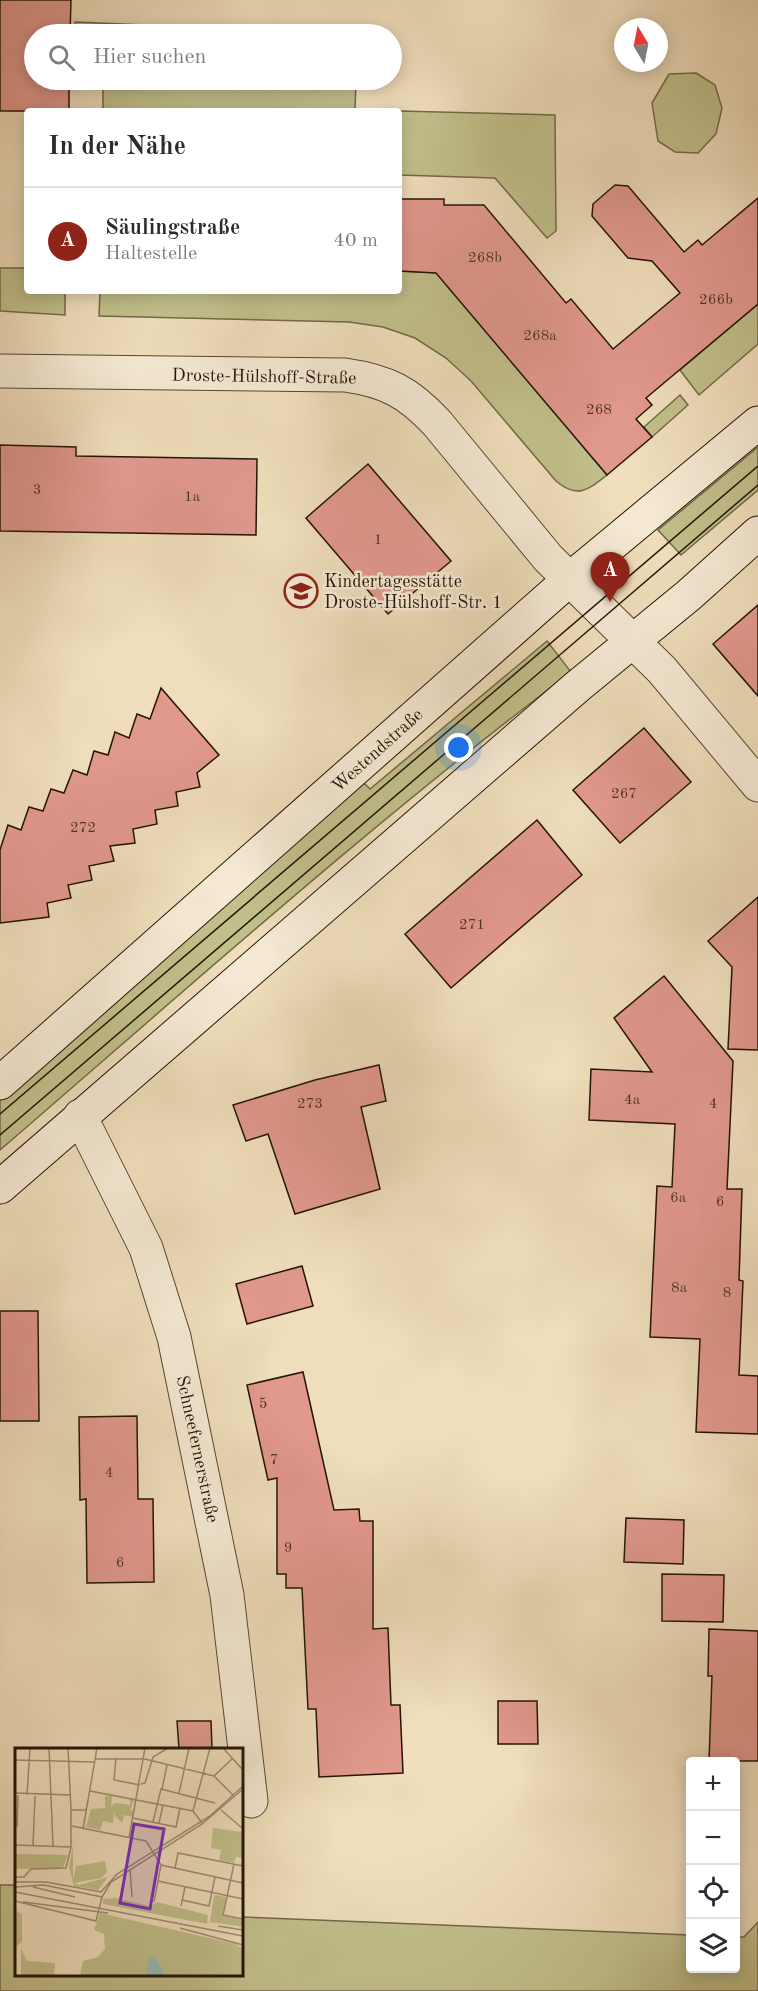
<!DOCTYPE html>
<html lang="de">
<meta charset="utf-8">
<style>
body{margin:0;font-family:"Old Standard TT",serif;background:#f7f7f7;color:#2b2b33}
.controls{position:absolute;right:18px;bottom:18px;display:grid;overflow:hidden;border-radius:6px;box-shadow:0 3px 15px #0003}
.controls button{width:54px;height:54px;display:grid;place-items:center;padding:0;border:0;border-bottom:2px solid #e1e1e2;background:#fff;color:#2b2b33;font:30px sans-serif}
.compass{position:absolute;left:614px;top:18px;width:54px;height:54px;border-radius:50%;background:#fff;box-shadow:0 3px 15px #0003;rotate:350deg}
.you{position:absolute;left:459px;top:748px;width:21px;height:21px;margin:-15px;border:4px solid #fff;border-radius:50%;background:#1a73e8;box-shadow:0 0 0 9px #1a73e833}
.badge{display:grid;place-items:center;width:39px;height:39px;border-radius:50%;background:#8f2418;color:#fff;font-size:20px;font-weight:700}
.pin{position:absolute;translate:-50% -50px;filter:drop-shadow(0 2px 3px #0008)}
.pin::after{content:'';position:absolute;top:32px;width:21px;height:18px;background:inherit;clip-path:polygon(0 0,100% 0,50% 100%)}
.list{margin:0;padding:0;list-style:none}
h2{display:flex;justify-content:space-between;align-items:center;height:78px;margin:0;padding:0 24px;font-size:26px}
h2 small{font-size:20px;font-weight:400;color:#7c7c81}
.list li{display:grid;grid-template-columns:39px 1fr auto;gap:18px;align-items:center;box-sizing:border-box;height:108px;padding:0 24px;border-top:2px solid #e1e1e2}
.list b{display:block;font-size:22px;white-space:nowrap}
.list p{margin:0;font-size:20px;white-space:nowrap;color:#7c7c81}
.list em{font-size:20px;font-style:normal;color:#7c7c81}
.icon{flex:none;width:33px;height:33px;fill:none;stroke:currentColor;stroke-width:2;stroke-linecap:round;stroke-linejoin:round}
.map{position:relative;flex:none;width:758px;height:1991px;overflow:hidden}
.search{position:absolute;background:#fff;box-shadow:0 3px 15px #0003;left:24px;top:24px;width:378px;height:66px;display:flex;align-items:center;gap:15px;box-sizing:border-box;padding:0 21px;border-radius:33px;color:#7c7c81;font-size:22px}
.panel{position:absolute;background:#fff;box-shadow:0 3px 15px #0003;left:24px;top:108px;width:378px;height:186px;border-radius:6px}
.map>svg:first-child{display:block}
.green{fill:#c1bf8b;stroke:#726a48;stroke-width:1.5}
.building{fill:#e1988d;stroke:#231406;stroke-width:1.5}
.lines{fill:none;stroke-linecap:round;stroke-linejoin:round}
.minor-casing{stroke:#564633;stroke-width:35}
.secondary-casing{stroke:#231406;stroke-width:35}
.minor{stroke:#f5e9d3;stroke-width:33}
.secondary{stroke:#f5e9d3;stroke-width:33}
.tram{stroke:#231406;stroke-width:1.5}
.labels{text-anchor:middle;stroke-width:5;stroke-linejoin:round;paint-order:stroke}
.number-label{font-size:15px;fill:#523528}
.street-label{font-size:18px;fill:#231406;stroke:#f5e9d3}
.poi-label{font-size:18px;fill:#231406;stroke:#f5e9d3;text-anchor:start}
.inset-road{fill:none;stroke:#9d8d73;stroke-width:1.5}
.view{fill:#7b2cbf;fill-opacity:0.15;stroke:#7b2cbf;stroke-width:3}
.inset-edge{fill:none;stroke:#231406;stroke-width:3}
</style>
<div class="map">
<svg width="758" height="1991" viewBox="0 0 758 1991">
<rect width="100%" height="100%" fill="#efddbb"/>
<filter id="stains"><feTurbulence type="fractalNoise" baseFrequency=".00333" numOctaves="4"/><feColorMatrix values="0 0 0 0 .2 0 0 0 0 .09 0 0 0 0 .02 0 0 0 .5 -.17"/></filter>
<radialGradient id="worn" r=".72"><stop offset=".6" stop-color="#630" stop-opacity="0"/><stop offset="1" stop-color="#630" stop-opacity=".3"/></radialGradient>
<g class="green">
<path d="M75 22 358 34H74Z"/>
<path d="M696 73 715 85 722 108 716 134 698 153 675 152 658 141 652 103 669 74Z"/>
<path d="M103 80H356L355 110 398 111H103Z"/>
<path d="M399 111 555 115 556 231 547 238 495 178 399 175Z"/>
<path d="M0 268H27V291H65V315L0 311Z"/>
<path d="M399 271 442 273V280L607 475C588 490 577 499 556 481L471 381 446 358 415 338 383 327 349 322 99 316 100 291H399Z"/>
<path d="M758 304V344L699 395 680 370Z"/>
<path d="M680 395 688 405 652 437 644 427Z"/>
<path d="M758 447V490L681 555 658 530Z"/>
<path d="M547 641 571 672C373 822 188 988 0 1150V1100L336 806 364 783 370 789Z"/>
<path d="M0 1885H16V1974H242V1917L690 1935V1968H736V1937H744L758 1922V1991H0Z"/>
</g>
<g class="building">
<path d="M0 0H71L70 34H34V80H69V111H0Z"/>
<path d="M615 185 628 186 684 252 698 240 702 245 758 198V304L646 398 652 405 636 419 652 437 607 475 436 273 399 271V199H444V205H484L566 303 571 299 613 349 680 293 652 261 628 258 592 216 593 204Z"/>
<path d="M0 445 76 447V456L257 459 256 535 0 531Z"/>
<path d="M368 464 451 561 388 614 306 518Z"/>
<path d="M758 605V696L713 644Z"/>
<path d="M161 688 219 755 197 773 200 787 176 792 178 806 155 810 157 824 133 829 135 843 110 846 114 861 89 866 92 880 68 885 71 898 47 903 49 917 0 923V850L8 825 21 830 29 807 43 811 51 789 64 793 73 770 87 775 94 751 108 755 115 732 129 738 137 714 150 719Z"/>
<path d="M644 728 691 782 620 843 573 790Z"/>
<path d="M537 820 582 875 451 988 405 934Z"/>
<path d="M758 897V1050L728 1049 732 967 708 941Z"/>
<path d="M664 976 733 1061 727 1189H742L739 1280 743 1281 739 1375 758 1376V1434L696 1432 700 1339 650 1337 657 1186 672 1187 675 1124 589 1120 591 1069 652 1072 614 1018Z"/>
<path d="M379 1065 386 1101 361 1107 380 1189 295 1214 268 1134 246 1141 233 1105 315 1080Z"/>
<path d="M302 1266 313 1306 247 1324 236 1284Z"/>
<path d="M0 1311H38L39 1421H0Z"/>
<path d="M303 1372 334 1510 359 1509 360 1521H373V1629L388 1628 391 1705H400L403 1773 319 1777 316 1709H308L302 1588H286V1574H277V1478L268 1480 247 1385Z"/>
<path d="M137 1416 138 1499H153L154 1582 87 1583 86 1499 80 1500 79 1417Z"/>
<path d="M626 1518 684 1520 683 1564 624 1562Z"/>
<path d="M662 1574 724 1575 723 1622 662 1621Z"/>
<path d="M709 1629 758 1631V1761H709L712 1676H708Z"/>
<path d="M498 1701H537L538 1744H498Z"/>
<path d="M177 1721H211L212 1749H179Z"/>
</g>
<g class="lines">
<g class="minor-casing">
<g id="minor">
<path d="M0 371 345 375C387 381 408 392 437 423L548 558 662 670 758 785"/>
<path d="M80 1116 146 1248 174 1337 227 1595 251 1801"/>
</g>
</g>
<g class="secondary-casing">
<g id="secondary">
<path d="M0 1083 570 579 758 423"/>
<path d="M0 1187 578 686 689 595 758 533"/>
</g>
</g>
<use href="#minor" class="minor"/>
<use href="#secondary" class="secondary"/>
<g class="tram">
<path d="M0 1114 758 466"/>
<path d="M0 1135 758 485"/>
</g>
</g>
<defs>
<g id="school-ring" transform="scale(1.725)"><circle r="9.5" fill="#f5e9d3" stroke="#8f2418" stroke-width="1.5"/><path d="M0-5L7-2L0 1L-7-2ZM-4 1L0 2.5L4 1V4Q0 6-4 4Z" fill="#8f2418"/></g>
</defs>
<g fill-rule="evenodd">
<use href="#school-ring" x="301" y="591"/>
</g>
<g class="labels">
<g class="number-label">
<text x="485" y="262">268b</text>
<text x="716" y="304">266b</text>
<text x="540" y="340">268a</text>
<text x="599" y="414">268</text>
<text x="37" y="494">3</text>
<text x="192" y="501">1a</text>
<text x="378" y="544">1</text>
<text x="624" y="798">267</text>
<text x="83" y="832">272</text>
<text x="472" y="929">271</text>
<text x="632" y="1104">4a</text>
<text x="310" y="1108">273</text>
<text x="713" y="1108">4</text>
<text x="678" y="1202">6a</text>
<text x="720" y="1206">6</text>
<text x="679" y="1292">8a</text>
<text x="727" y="1297">8</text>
<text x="263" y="1408">5</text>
<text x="274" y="1464">7</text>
<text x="109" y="1477">4</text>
<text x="288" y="1552">9</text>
<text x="120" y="1567">6</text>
</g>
<g class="street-label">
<text transform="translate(264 376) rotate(1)" y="6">Droste-Hülshoff-Straße</text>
<text transform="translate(377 750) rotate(-42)" y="6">Westendstraße</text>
<text transform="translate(198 1449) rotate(78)" y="6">Schneefernerstraße</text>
</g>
<g class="poi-label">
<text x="324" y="587">Kindertagesstätte<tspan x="324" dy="21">Droste-Hülshoff-Str. 1</tspan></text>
</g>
</g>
<g transform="translate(15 1748)">
<rect width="228" height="228" fill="#efddbb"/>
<path d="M90 48H97L96 58 100 55 115 57V51L119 52 115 62 118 63 117 69 109 67 107 75 99 66 98 75 88 73 85 82 71 79 76 61 90 60ZM198 80 228 84V110L221 109 219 115 204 112 206 102 196 100ZM58 97V132L61 118 90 113 92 124 86 130 59 135 64 137 93 129 83 142 59 138 54 119ZM0 106 53 107 48 120 0 121ZM199 147 211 149 208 166 228 172V179L195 174ZM100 150 135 158 142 154 193 167 192 176 88 156V151ZM0 162 7 166V194L0 199ZM85 165 221 196 228 201V228H65L68 213 83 209 90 201 89 186 79 182ZM6 201 12 213 40 215 39 228H6Z" fill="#c1bf8b"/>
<path d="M140 208 142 211 150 228H130L134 210Z" fill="#9abbb3"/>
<path class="inset-road" d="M34 0 38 98M53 0 56 62M208 0 228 22M101 10 99 32 125 37M80 11H130L199 28 219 48M0 12 79 14M199 28 217 11M126 36 130 35 138 9 153 0M147 41 152 17M75 43 178 63 187 75M0 45 55 47M164 45 174 0M12 47 15 0M206 62 227 80M178 63 195 0M118 70 161 79 165 60M138 74 146 41 200 55M144 75 148 57M57 78 131 93 146 117 228 135M2 79 3 47M68 81 82 0M114 90 130 0M0 97 56 99M18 98 20 48M219 116 208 167 228 171M160 120 163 105 228 118M115 121 117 149M0 129H9L16 121 51 120 56 99V62H71M143 133 228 151M0 134H31L86 144 102 126 195 68 228 38M0 139 29 137 87 149M18 139 60 149M0 144 228 188M167 152 194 158 200 129M0 153 81 173 87 149 96 134 187 76 228 41M8 154 93 165M139 154 146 117M166 158 170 139M203 178 228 182M165 180 228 197"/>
<path class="view" d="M119 76 149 81 135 161 105 155Z"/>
<rect width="228" height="228" class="inset-edge"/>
</g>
<rect width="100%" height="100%" filter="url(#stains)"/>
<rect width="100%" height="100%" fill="url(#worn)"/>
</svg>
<div class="controls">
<button>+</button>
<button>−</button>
<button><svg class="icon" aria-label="locate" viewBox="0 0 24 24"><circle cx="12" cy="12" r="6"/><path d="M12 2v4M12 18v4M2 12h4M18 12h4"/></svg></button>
<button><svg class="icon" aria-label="layers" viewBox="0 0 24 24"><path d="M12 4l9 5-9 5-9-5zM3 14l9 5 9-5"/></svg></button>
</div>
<svg class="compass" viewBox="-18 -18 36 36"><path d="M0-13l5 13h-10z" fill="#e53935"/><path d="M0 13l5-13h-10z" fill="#7c7c81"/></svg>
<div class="you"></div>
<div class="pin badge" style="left:610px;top:602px">A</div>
<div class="search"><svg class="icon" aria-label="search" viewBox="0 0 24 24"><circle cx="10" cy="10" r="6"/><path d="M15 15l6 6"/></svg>Hier suchen</div>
<section class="panel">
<h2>In der Nähe<small></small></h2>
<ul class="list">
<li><span class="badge">A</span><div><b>Säulingstraße</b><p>Haltestelle</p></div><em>40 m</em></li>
</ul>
</section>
</div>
